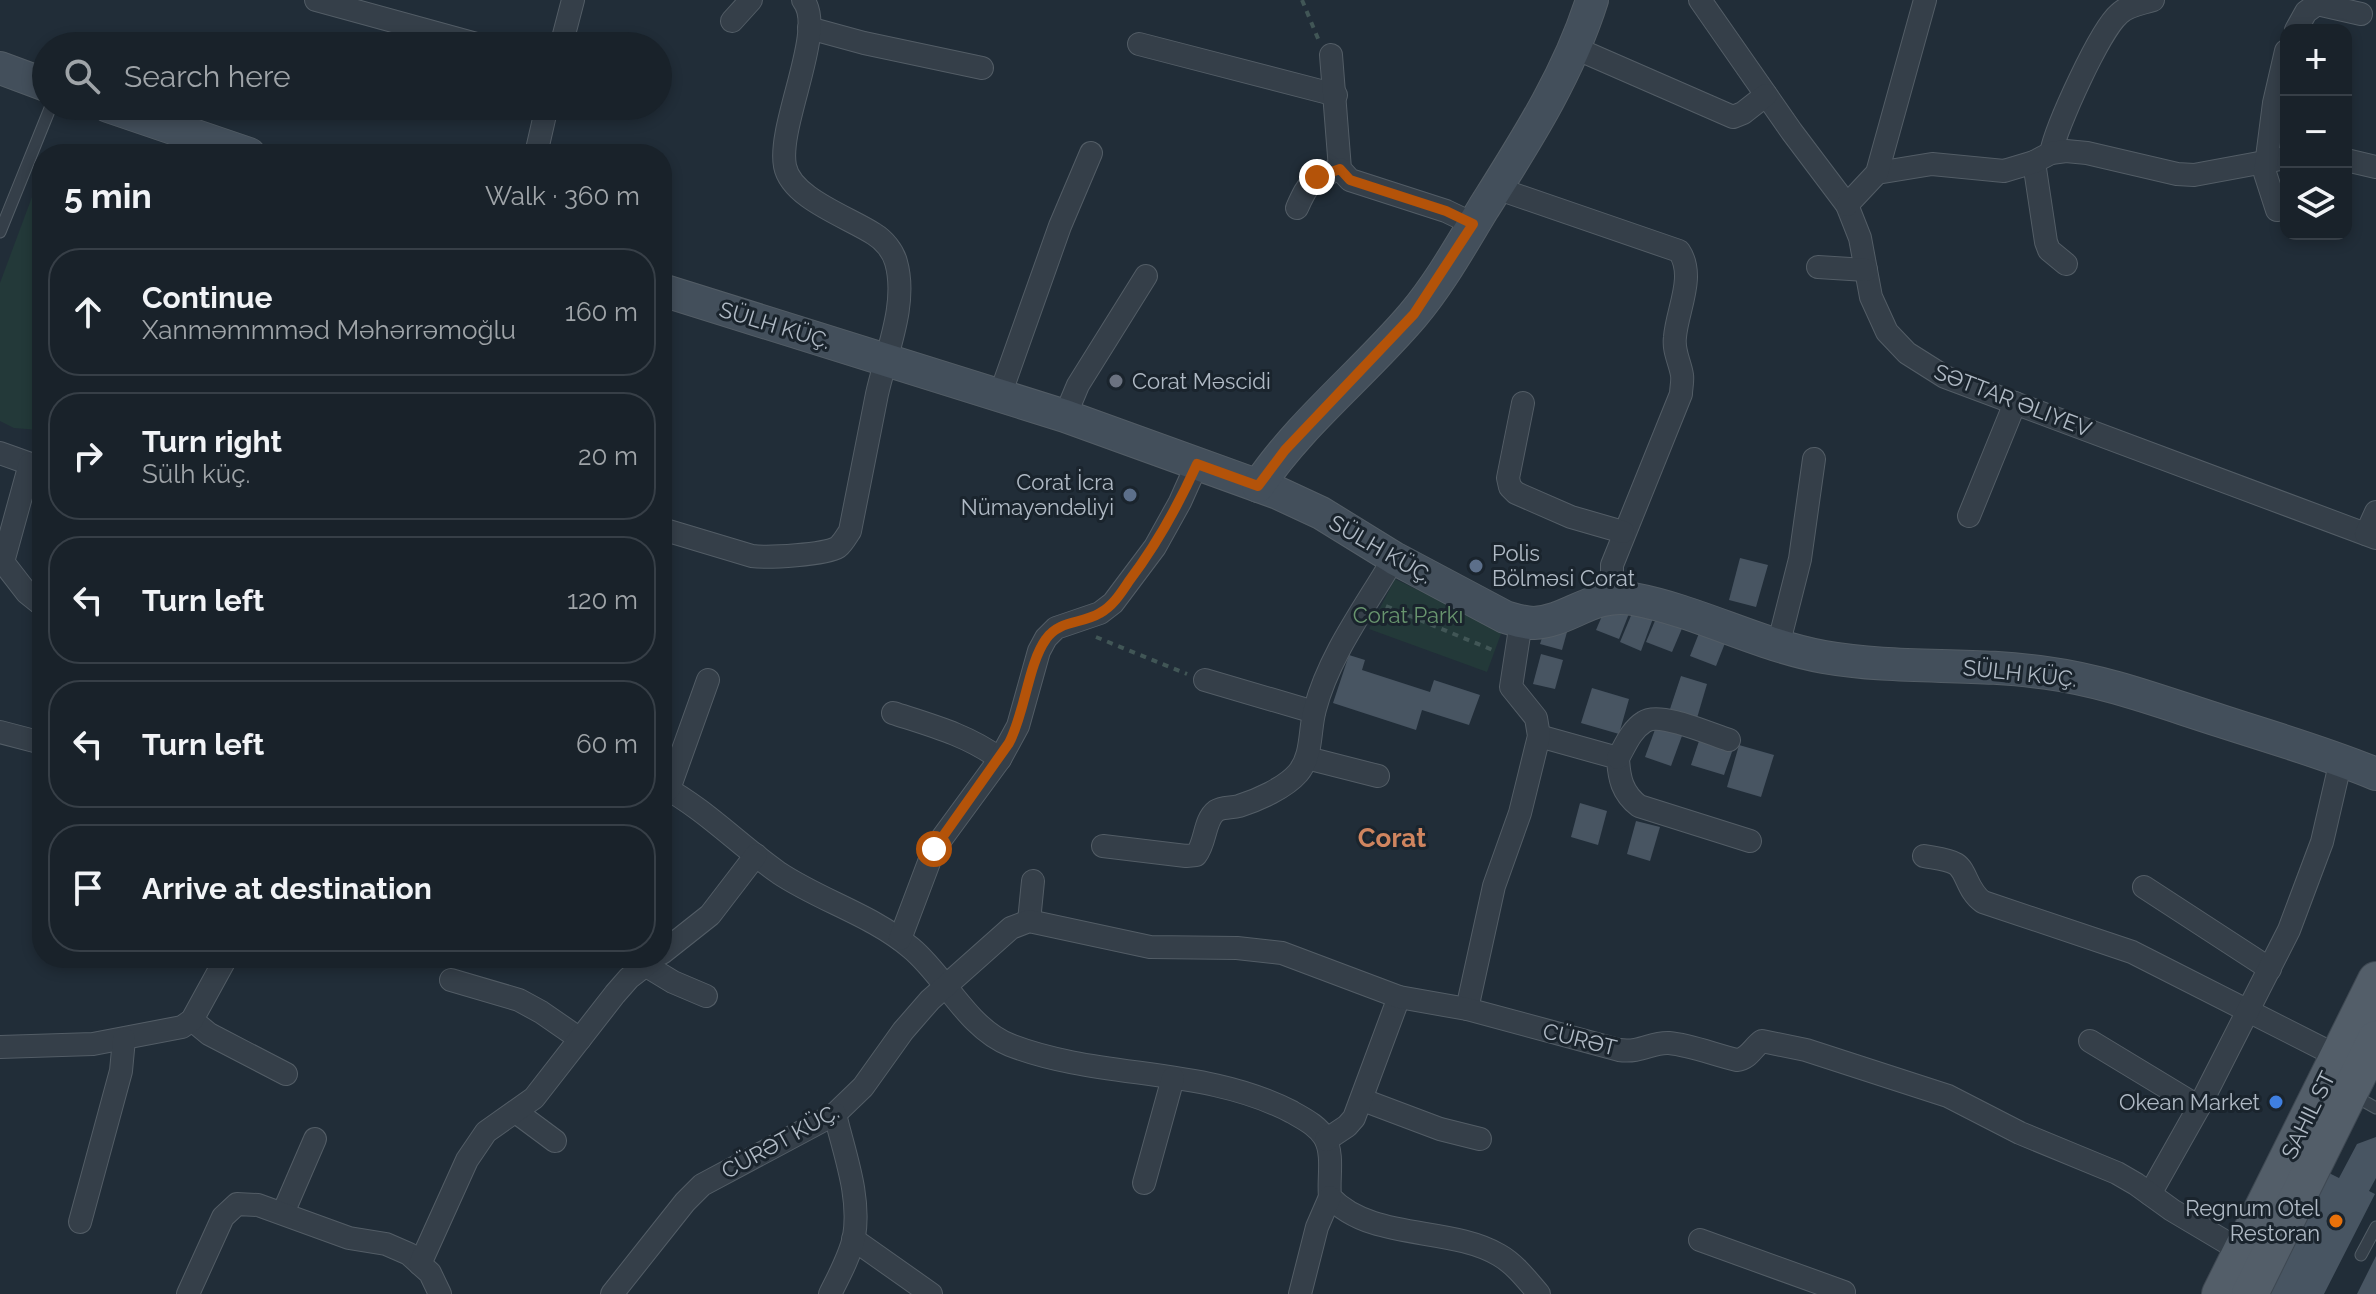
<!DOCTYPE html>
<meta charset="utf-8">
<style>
body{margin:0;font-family:Raleway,sans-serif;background:#262f36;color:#f1f3f6}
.controls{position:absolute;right:24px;top:24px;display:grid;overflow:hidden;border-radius:16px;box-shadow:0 4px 12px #0003}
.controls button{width:72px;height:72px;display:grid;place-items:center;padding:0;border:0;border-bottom:2px solid #373f47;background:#19222a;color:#f1f3f6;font:40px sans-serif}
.stop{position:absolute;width:24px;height:24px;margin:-18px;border:6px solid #b45309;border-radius:50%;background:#fff}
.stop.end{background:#b45309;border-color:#fff;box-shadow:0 2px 8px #0008}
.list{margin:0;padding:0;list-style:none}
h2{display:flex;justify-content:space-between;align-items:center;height:104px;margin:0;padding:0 32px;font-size:34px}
h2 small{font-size:26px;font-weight:400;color:#9fa4a8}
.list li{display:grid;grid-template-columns:52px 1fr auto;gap:24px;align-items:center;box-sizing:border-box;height:128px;margin:0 16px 16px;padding:0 16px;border:2px solid #373f47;border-radius:32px}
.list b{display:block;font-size:30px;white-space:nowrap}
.list p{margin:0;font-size:26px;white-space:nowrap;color:#9fa4a8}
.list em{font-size:26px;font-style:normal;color:#9fa4a8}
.icon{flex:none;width:44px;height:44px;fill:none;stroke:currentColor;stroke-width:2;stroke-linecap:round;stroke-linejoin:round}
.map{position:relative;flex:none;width:2376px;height:1294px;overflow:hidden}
.search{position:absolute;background:#19222a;box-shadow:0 4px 12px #0003;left:32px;top:32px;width:640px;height:88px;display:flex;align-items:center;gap:20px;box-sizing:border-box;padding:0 28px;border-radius:44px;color:#9fa4a8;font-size:30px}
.panel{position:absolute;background:#19222a;box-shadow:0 4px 12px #0003;left:32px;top:144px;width:640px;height:824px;border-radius:32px}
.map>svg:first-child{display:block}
.green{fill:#233939}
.building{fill:#485562}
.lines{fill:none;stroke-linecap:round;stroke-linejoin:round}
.lane-casing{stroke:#535d66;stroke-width:13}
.street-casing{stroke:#535d66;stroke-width:24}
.secondary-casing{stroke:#535d66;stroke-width:34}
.primary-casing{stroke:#3e4852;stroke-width:38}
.path{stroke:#415656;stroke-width:4;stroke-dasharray:6 6;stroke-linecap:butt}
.lane{stroke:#353f49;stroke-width:11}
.street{stroke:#353f49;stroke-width:22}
.secondary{stroke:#434f5b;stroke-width:32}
.primary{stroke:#535e69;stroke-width:36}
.route{stroke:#b45309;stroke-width:10}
.worship-dot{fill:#6b7280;stroke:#1a242d;stroke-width:3}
.service-dot{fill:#5c6f8a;stroke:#1a242d;stroke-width:3}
.shop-dot{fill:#3f7fe0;stroke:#1a242d;stroke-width:3}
.food-dot{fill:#e8710a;stroke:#1a242d;stroke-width:3}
.labels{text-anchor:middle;stroke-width:6;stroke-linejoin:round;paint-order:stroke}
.street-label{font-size:22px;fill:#b0bac5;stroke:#1a242d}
.poi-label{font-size:22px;fill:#b0bac5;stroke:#1a242d;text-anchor:end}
.park-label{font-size:22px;fill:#68956e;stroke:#1a242d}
.quarter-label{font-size:26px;font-weight:bold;fill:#d0855f;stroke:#1a242d}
</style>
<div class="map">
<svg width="2376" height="1294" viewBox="0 0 2376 1294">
<rect width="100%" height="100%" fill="#212d38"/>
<g class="green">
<path d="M42 170V429L39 430 14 428 0 421V283Z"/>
<path d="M1395 579 1502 631 1487 672 1369 629Z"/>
</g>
<g class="building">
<path d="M1740 558 1768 565 1756 607 1729 600Z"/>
<path d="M1608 602 1630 611 1619 639 1596 630Z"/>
<path d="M1635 606 1655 613 1641 651 1620 642Z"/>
<path d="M1660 609 1686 619 1672 652 1646 642Z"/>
<path d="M1703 623 1729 633 1716 666 1690 656Z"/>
<path d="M1546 626 1567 632 1562 650 1540 644Z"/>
<path d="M1541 654 1563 660 1555 689 1533 684Z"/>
<path d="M1349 655 1365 660 1362 670 1430 692 1434 680 1480 695 1469 725 1422 710 1416 730 1333 703Z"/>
<path d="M1681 676 1707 684 1697 718 1670 709Z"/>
<path d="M1592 688 1629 699 1619 734 1581 723Z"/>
<path d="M1657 724 1683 733 1671 766 1645 757Z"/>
<path d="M1700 738 1733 749 1724 775 1691 765Z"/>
<path d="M1739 745 1774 755 1761 797 1727 787Z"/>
<path d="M1580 803 1607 811 1598 845 1571 837Z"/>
<path d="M1636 821 1660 827 1650 861 1627 854Z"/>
<path d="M2376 1137V1178L2369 1191 2375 1194 2324 1294H2265L2329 1173 2339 1178 2357 1144Z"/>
<path d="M2376 1256V1294H2357Z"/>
</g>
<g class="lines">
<g class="lane-casing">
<g id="lane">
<path d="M0 232 51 106"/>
<path d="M2353 1095 2376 1108"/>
<path d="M2361 1255 2376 1227"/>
</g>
</g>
<g class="street-casing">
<g id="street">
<path d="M316 0 484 46"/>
<path d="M1700 0 1792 132 1847 205 1860 238 1871 297 1887 332 1907 353 1945 377 2376 538"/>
<path d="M732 21 751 0"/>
<path d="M809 28 864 43 982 68"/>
<path d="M2296 30 2306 12 2317 4 2361 14"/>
<path d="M1139 44 1336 95"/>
<path d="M561 46 573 0"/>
<path d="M1575 48 1733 117 1743 113 1766 95"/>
<path d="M1331 55 1340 169 1350 180 1446 211 1473 224"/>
<path d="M2051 153C2056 127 2100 30 2119 14 2128 5 2141 4 2153 0"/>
<path d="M536 154 547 106"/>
<path d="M2346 160 2376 167"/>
<path d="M2034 162 2046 242 2049 250 2066 264"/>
<path d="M1877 173 1932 164 2004 171 2034 162 2051 153 2066 151 2087 153 2177 174 2194 175 2286 158"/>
<path d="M1496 188 1679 251C1696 276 1677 310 1675 337 1673 351 1680 362 1682 375 1683 381 1681 388 1681 394L1612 565V598"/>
<path d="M1847 205 1877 173 1925 0"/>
<path d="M1297 208C1309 181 1312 178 1340 169"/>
<path d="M2277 210 2265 173 2274 103 2286 51"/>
<path d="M1818 267 1866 270"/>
<path d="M1000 395 1060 226 1091 153"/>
<path d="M1523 403 1508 478 1510 487 1516 493 1571 517 1623 532"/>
<path d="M1065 416 1078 385 1146 276"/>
<path d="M0 453 42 468"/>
<path d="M30 464 3 562 27 593 42 605"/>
<path d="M1969 516 2015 403"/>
<path d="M662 529 752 556C768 558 825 555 838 547 843 543 846 537 850 531 859 485 868 439 877 394 886 353 908 304 896 262 893 251 884 240 874 234 848 217 791 198 785 166 777 125 827 29 803 0"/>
<path d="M2366 534 2376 512"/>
<path d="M1778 646 1800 559 1814 459"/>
<path d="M1205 680 1314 712"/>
<path d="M893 713C930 725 968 735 1000 759"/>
<path d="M0 732 42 743"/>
<path d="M1539 736 1618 758C1619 778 1622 793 1639 806L1750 841"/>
<path d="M1307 758 1378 776"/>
<path d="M1618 758C1625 746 1631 730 1644 722 1659 711 1710 734 1729 740"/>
<path d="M662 786C705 809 739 845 779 873 821 901 872 915 911 948 945 976 967 1028 1010 1045 1100 1080 1204 1066 1292 1112 1304 1119 1317 1125 1325 1138 1334 1156 1328 1178 1330 1197 1371 1241 1450 1226 1499 1255 1515 1264 1527 1280 1539 1294"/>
<path d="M669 789 708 680"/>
<path d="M1103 846 1186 856 1196 855C1206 843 1204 820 1216 811 1222 807 1232 808 1239 806 1258 800 1285 788 1298 773 1313 755 1309 730 1315 709 1329 655 1366 606 1394 558"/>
<path d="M1924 856C1934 858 1948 859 1956 864 1967 871 1967 891 1983 902L2132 952 2337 1056"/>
<path d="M2144 887 2270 969"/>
<path d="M1029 921 1033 881"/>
<path d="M900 939 934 849 1000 759 1018 726 1039 651 1046 638 1056 628 1100 613 1113 603 1155 547 1180 502 1197 464"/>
<path d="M662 953 710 915 756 855"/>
<path d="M645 965 673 982 706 996"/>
<path d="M451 980 519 1000 541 1012 580 1039"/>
<path d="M1467 1009 1494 886 1520 813 1539 736 1536 718 1511 687 1521 622"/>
<path d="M192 1020 209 1034 286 1074"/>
<path d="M2090 1041 2199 1107"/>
<path d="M0 1047 93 1044 182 1027 192 1020 226 958"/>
<path d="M1363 1100 1440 1129 1480 1139"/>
<path d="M516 1112 555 1141"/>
<path d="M1326 1140 1347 1126 1354 1118 1399 997"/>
<path d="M1144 1183 1173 1078"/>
<path d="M2150 1194 2199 1107 2289 930 2322 842 2341 760"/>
<path d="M283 1213 315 1139"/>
<path d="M80 1222 121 1071 124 1039"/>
<path d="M853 1239 931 1294"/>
<path d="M1700 1240 1844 1292"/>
<path d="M188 1294 223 1217 237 1204 258 1205 349 1238 386 1244 409 1254 420 1264"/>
<path d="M440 1294 430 1273 420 1264 467 1160 486 1132 534 1098 615 994 629 978 655 958"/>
<path d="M612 1294 685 1202 702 1185 835 1114 863 1087 903 1031 930 1000 1011 928 1029 921 1150 947 1237 948 1282 953 1399 997 1467 1009 1619 1050C1642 1053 1651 1042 1669 1043 1691 1045 1715 1055 1737 1060 1749 1059 1753 1047 1762 1041L1806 1050 1948 1096 2020 1133 2117 1173 2136 1184 2172 1210 2241 1251"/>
<path d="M830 1294C839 1276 850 1256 854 1237 861 1196 844 1153 835 1114"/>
<path d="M1300 1294 1317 1227 1330 1197"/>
</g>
</g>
<g class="secondary-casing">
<g id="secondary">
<path d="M0 68 46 85"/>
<path d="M108 106 249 154"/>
<path d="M662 290 1065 416 1278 493 1321 513 1394 558 1505 617C1515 620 1524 623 1534 623 1570 621 1592 592 1633 599 1698 611 1758 645 1824 657 1898 670 1973 662 2047 673 2107 681 2164 703 2221 721 2273 738 2326 753 2376 774"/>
<path d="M1258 486C1301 422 1363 374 1413 315 1440 283 1461 245 1483 209 1525 142 1568 76 1592 0"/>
</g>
</g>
<g class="primary-casing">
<g id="primary">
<path d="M2220 1294 2376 980"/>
<path d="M2250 1294 2376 1039"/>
</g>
</g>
<g class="path">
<path d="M1302 0 1319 41"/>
<path d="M1386 606 1495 651"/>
<path d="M1096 637 1187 674"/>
</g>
<use href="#lane" class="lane"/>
<use href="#street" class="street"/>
<use href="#secondary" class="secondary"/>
<use href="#primary" class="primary"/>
</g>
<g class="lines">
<path class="route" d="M934 849 1009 743C1025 713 1028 664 1046 639 1059 620 1082 624 1100 613 1113 606 1121 593 1129 581 1157 544 1178 506 1197 464L1258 486 1285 450 1414 314 1473 224 1446 211 1350 180 1340 169 1317 177"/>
</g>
<circle class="worship-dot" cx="1116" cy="381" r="8"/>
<g class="service-dot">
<circle cx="1130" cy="495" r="8"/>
<circle cx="1476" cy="566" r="8"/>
</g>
<circle class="shop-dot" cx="2276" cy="1102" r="8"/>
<circle class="food-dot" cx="2336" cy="1221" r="8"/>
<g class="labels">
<g class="street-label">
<text transform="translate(775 325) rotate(17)" y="8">SÜLH KÜÇ.</text>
<text transform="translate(2013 400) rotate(21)" y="8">SƏTTAR ƏLIYEV</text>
<text transform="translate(1381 549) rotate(30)" y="8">SÜLH KÜÇ.</text>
<text transform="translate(2020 673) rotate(6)" y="8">SÜLH KÜÇ.</text>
<text transform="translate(1580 1039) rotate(14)" y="8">CÜRƏT</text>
<text transform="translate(2308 1115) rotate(-64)" y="8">SAHIL ST</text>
<text transform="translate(780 1141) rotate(-29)" y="8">CÜRƏT KÜÇ.</text>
</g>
<g class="poi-label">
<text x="1132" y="389" text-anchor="start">Corat Məscidi</text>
<text x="1114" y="490">Corat İcra<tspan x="1114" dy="25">Nümayəndəliyi</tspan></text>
<text x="1492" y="561" text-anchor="start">Polis<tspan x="1492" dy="25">Bölmәsi Corat</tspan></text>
<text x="2260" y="1110">Okean Market</text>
<text x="2320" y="1216">Regnum Otel<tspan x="2320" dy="25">Restoran</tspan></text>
</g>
<g class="park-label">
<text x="1408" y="623">Corat Parkı</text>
</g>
<g class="quarter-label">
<text x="1392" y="847">Corat</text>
</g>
</g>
</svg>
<div class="controls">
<button>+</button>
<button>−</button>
<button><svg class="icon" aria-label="layers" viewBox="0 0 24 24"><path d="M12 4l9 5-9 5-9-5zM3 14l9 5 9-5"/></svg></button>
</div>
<div class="stop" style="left:934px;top:849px"></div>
<div class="stop end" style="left:1317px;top:177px"></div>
<div class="search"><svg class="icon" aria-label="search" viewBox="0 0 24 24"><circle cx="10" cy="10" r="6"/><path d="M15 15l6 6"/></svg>Search here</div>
<section class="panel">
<h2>5 min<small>Walk · 360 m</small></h2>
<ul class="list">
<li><svg class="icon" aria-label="ahead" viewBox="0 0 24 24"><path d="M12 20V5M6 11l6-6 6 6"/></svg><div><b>Continue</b><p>Xanməmmməd Məhərrəmoğlu</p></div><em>160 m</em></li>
<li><svg class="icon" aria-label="right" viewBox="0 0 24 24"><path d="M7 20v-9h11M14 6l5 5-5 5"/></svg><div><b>Turn right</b><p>Sülh küç.</p></div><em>20 m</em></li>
<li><svg class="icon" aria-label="left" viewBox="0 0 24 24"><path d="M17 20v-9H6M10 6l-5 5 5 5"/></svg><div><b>Turn left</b></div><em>120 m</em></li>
<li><svg class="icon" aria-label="left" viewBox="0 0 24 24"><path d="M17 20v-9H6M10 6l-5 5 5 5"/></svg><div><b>Turn left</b></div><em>60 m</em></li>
<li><svg class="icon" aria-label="arrive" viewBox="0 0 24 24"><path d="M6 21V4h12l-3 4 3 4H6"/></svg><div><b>Arrive at destination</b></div></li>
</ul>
</section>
</div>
